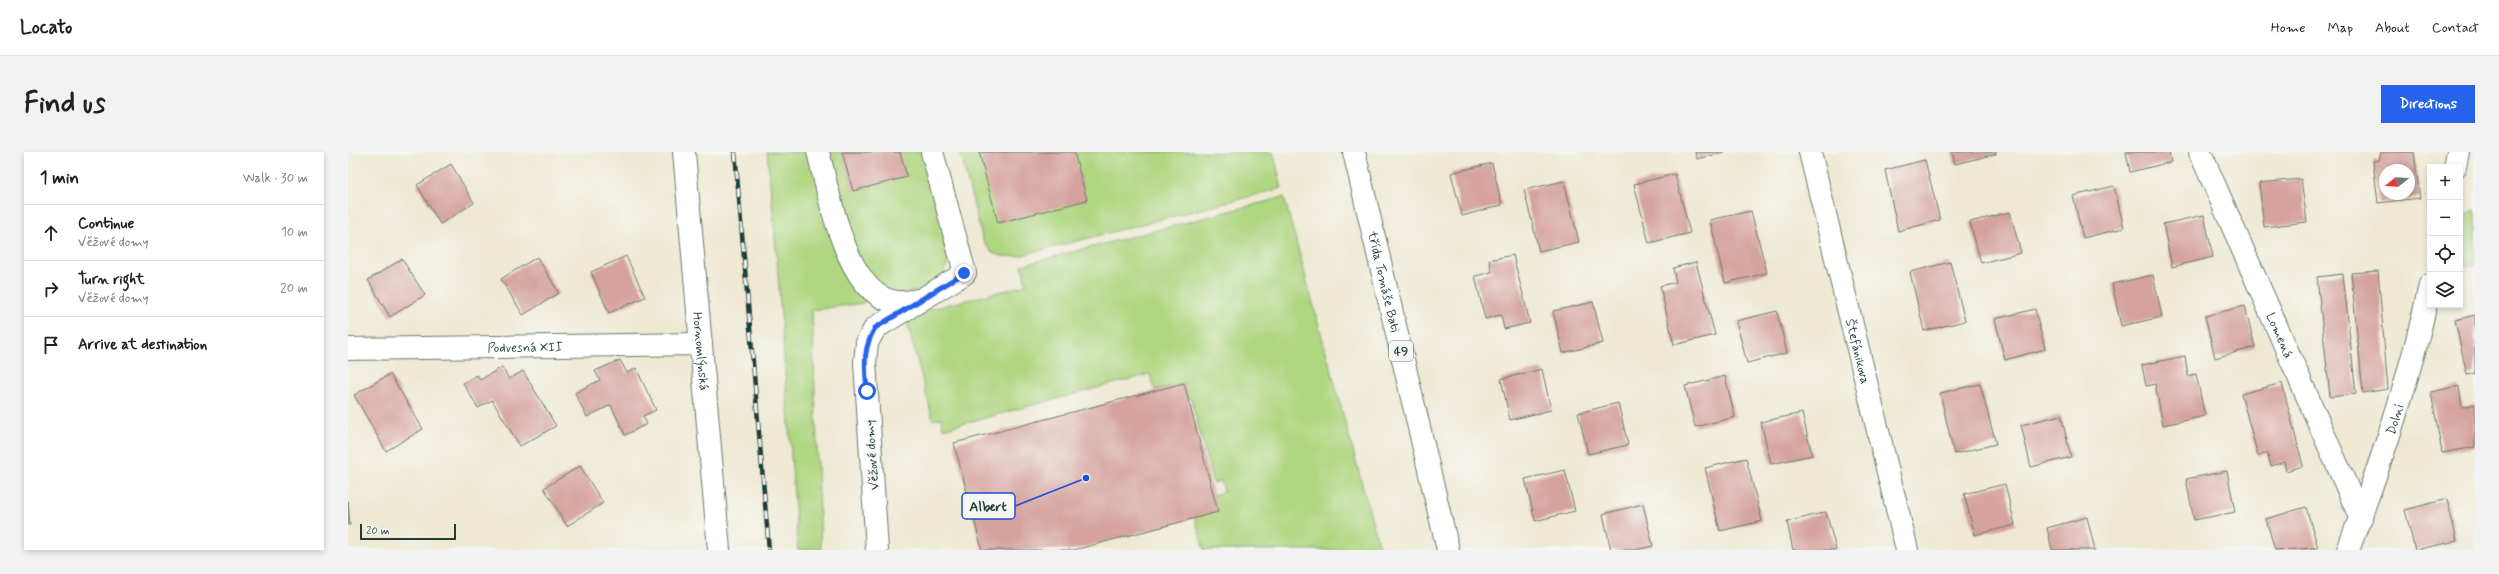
<!DOCTYPE html>
<meta charset="utf-8">
<style>
body{margin:0;font-family:Mynerve,sans-serif;background:#f2f2f2;color:#202124}
.controls{position:absolute;right:12px;top:12px;display:grid;overflow:hidden;border-radius:0px;box-shadow:0 2px 6px #0003}
.controls button{width:36px;height:36px;display:grid;place-items:center;padding:0;border:0;border-bottom:1px solid #e0e0e0;background:#fff;color:#202124;font:20px sans-serif}
.compass{position:absolute;left:2031px;top:12px;width:36px;height:36px;border-radius:50%;background:#fff;box-shadow:0 2px 6px #0003;rotate:252deg}
.scale{position:absolute;left:12px;bottom:10px;width:96px;box-sizing:border-box;padding-left:4px;border:2px solid #1f3d34;border-top:0;font-size:11px;line-height:14px;white-space:nowrap;color:#1f3d34;-webkit-text-stroke:3px #f6f6f2;paint-order:stroke}
.stop{position:absolute;width:12px;height:12px;margin:-9px;border:3px solid #2563eb;border-radius:50%;background:#fff}
.stop.end{background:#2563eb;border-color:#fff;box-shadow:0 1px 4px #0008}
.list{margin:0;padding:0;list-style:none}
h2{display:flex;justify-content:space-between;align-items:center;height:52px;margin:0;padding:0 16px;font-size:17px}
h2 small{font-size:13px;font-weight:400;color:#757577}
.list li{display:grid;grid-template-columns:26px 1fr auto;gap:12px;align-items:center;box-sizing:border-box;height:56px;padding:0 16px;border-top:1px solid #e0e0e0}
.list b{display:block;font-size:15px;white-space:nowrap}
.list p{margin:0;font-size:13px;white-space:nowrap;color:#757577}
.list em{font-size:13px;font-style:normal;color:#757577}
.icon{flex:none;width:22px;height:22px;fill:none;stroke:currentColor;stroke-width:2;stroke-linecap:round;stroke-linejoin:round}
.map{position:relative;flex:none;width:2127px;height:398px;overflow:hidden;border-radius:0px}
header{display:flex;align-items:center;gap:24px;box-sizing:border-box;height:56px;padding:0 20px;background:#fff;border-bottom:1px solid #e0e0e0}
header strong{font-size:19px}
nav{display:flex;gap:22px;margin-inline-start:auto;font-size:14px}
.intro{display:flex;align-items:center;justify-content:space-between;box-sizing:border-box;height:96px;padding:0 24px}
h1{margin:0;font-size:28px}
.button{padding:10px 18px;border-radius:0px;background:#2563eb;color:#fff;font-size:14px;font-weight:700}
main{display:flex;gap:24px;padding:0 24px}
aside{flex:1;background:#fff;border-radius:0px;box-shadow:0 2px 6px #0003}
.map>svg:first-child{display:block}
.green{fill:#afd680;stroke:#678a5a}
.building{fill:#d5a29d;fill-rule:evenodd}
.lines{fill:none;stroke-linecap:round;stroke-linejoin:round}
.minor-casing{stroke:#68796c;stroke-width:24}
.major-casing{stroke:#68796c;stroke-width:24}
.minor{stroke:#fff;stroke-width:22}
.major{stroke:#fff;stroke-width:22}
.rail-casing{stroke:#1f3d34;stroke-width:4.5}
.rail{stroke:#f6f6f2;stroke-width:3;stroke-dasharray:9;stroke-linecap:butt}
.route{stroke:#2563eb;stroke-width:5}
.labels{text-anchor:middle;stroke-width:3.5;stroke-linejoin:round;paint-order:stroke}
.shield{fill:#f6f6f2;stroke:#60746d;stroke-width:1}
.shield-label{font-size:12px;font-weight:bold;fill:#1f3d34}
.street-label{font-size:13px;fill:#1f3d34;stroke:#f6f6f2}
.leader{fill:none;stroke:#1d4ed8;stroke-width:1.5}
.callout-dot{fill:#1d4ed8;stroke:#f6f6f2;stroke-width:1.5}
.callout{fill:#f6f6f2;stroke:#1d4ed8;stroke-width:1.5}
.callout-label{font-size:14px;text-anchor:middle;font-weight:bold;fill:#1f3d34}
</style>
<header>
<strong>Locato</strong>
<nav><a>Home</a><a>Map</a><a>About</a><a>Contact</a></nav>
</header>
<div class="intro"><h1>Find us</h1><a class="button">Directions</a></div>
<main>
<aside>
<h2>1 min<small>Walk · 30 m</small></h2>
<ul class="list">
<li><svg class="icon" aria-label="ahead" viewBox="0 0 24 24"><path d="M12 20V5M6 11l6-6 6 6"/></svg><div><b>Continue</b><p>Věžové domy</p></div><em>10 m</em></li>
<li><svg class="icon" aria-label="right" viewBox="0 0 24 24"><path d="M7 20v-9h11M14 6l5 5-5 5"/></svg><div><b>Turn right</b><p>Věžové domy</p></div><em>20 m</em></li>
<li><svg class="icon" aria-label="arrive" viewBox="0 0 24 24"><path d="M6 21V4h12l-3 4 3 4H6"/></svg><div><b>Arrive at destination</b></div></li>
</ul>
</aside>
<div class="map">
<svg width="2127" height="398" viewBox="0 0 2127 398">
<rect width="100%" height="100%" fill="#f6f6f2"/>
<filter id="ink" filterUnits="userSpaceOnUse"><feTurbulence type="fractalNoise" baseFrequency=".025" numOctaves="2"/><feDisplacementMap in="SourceGraphic" scale="8" xChannelSelector="R" yChannelSelector="G"/><feConvolveMatrix kernelMatrix="1 2 1 2 8 2 1 2 1" color-interpolation-filters="sRGB"/></filter>
<filter id="wash" filterUnits="userSpaceOnUse"><feTurbulence type="fractalNoise" baseFrequency=".012" numOctaves="4" result="noise"/><feDisplacementMap in="SourceGraphic" scale="16" xChannelSelector="R" yChannelSelector="G"/><feGaussianBlur stdDeviation="0.9" result="paint"/><feColorMatrix in="noise" values="0 0 0 0 0 0 0 0 0 0 0 0 0 0 0 0 0 1.4 0 .05"/><feComposite in="paint" operator="in"/></filter>
<g filter="url(#wash)">
<rect width="100%" height="100%" fill="#efe9d3"/>
<g class="green">
<path d="M419 0H580L602 103 599 113 594 123 570 139 519 145 516 151 464 158 473 398H450L427 83Z"/>
<path d="M612 0H925L934 36 671 104C653 106 641 103 634 85Z"/>
<path d="M936 45 1032 398H856L847 366 865 343 876 340 873 329 865 331 843 247H840L836 231 807 238 802 222 595 277 593 266 585 268 558 166 567 161 678 133 674 113Z"/>
<path d="M2127 57V113L2112 114V69Z"/>
</g>
<g id="blocks">
<g class="building">
<path d="M494 0H552L559 25 505 39Z"/>
<path d="M631 0H726L739 48 650 71Z"/>
<path d="M1347 0H1375V1L1349 7Z"/>
<path d="M1604 0H1648V2L1607 12Z"/>
<path d="M1778 0H1821L1823 10 1782 20Z"/>
<path d="M2033 0H2066L2072 46 2030 51 2025 9 2031 8ZM2037 18H2061V42H2037Z"/>
<path d="M1577 8 1592 68 1550 79 1537 18Z"/>
<path d="M1144 11 1154 53 1114 64 1103 21Z"/>
<path d="M103 12 126 51 92 72 69 33Z"/>
<path d="M1327 22 1342 81 1301 91 1286 32Z"/>
<path d="M1953 27 1959 70 1916 75 1911 31Z"/>
<path d="M1216 29 1231 90 1191 99 1176 38Z"/>
<path d="M1766 34 1776 76 1735 86 1725 44Z"/>
<path d="M1403 59 1419 121 1377 131 1362 68Z"/>
<path d="M1662 60 1673 101 1633 111 1622 70Z"/>
<path d="M1856 63 1865 105 1824 115 1815 72Z"/>
<path d="M1165 103 1182 171 1156 177 1153 163 1137 167 1127 124 1144 120 1141 108Z"/>
<path d="M278 104 297 145 261 161 243 120Z"/>
<path d="M189 105 211 141 175 163 153 127Z"/>
<path d="M54 107 77 143 42 165 20 128Z"/>
<path d="M1348 110 1367 183 1326 193 1312 134 1328 130 1325 116Z"/>
<path d="M1602 110 1617 169 1576 179 1562 120Z"/>
<path d="M2030 119 2040 237 2015 241 2003 121Z"/>
<path d="M1995 122 2008 242 1982 245 1969 125Z"/>
<path d="M1805 123 1814 165 1773 174 1764 132Z"/>
<path d="M1245 150 1255 191 1215 201 1205 159Z"/>
<path d="M1897 154 1907 195 1867 206 1857 164Z"/>
<path d="M1687 157 1697 197 1657 208 1647 167Z"/>
<path d="M1429 159 1439 201 1399 211 1388 169Z"/>
<path d="M2127 163V221L2119 223 2107 168Z"/>
<path d="M1837 204 1840 224 1848 222 1857 264 1815 273 1807 232 1798 234 1794 213Z"/>
<path d="M272 208 279 221 288 216 308 258 295 264 299 272 277 283 263 253 239 265 227 241 252 228 247 219Z"/>
<path d="M154 215 161 227 175 219 208 274 172 294 144 248 130 256 115 231 129 223 132 228Z"/>
<path d="M1194 217 1203 258 1162 268 1153 227Z"/>
<path d="M42 222 75 277 38 299 6 243Z"/>
<path d="M1377 224 1387 265 1347 275 1337 234Z"/>
<path d="M836 231 870 360 726 398H634L606 291Z"/>
<path d="M1934 231 1955 314 1938 319 1936 310 1923 314 1919 301 1910 304 1893 242Z"/>
<path d="M1632 232 1648 292 1606 302 1592 241Z"/>
<path d="M2111 234 2114 255 2127 252V295L2094 301 2083 240Z"/>
<path d="M1270 251 1280 293 1240 302 1230 261Z"/>
<path d="M1454 261 1464 303 1423 312 1413 270Z"/>
<path d="M1713 263 1723 305 1683 315 1673 273Z"/>
<path d="M1398 306 1414 369 1372 379 1357 316Z"/>
<path d="M232 314 255 351 219 374 196 336Z"/>
<path d="M1217 318 1227 359 1187 369 1177 327Z"/>
<path d="M1879 319 1887 360 1846 368 1838 327Z"/>
<path d="M1657 332 1667 373 1627 383 1616 342Z"/>
<path d="M2099 347 2109 389 2067 398 2057 358Z"/>
<path d="M0 349 2 373H0Z"/>
<path d="M1295 352 1305 394 1287 398H1263L1255 362Z"/>
<path d="M1958 355 1970 396 1927 398 1918 367Z"/>
<path d="M1478 360 1488 398H1445L1439 370Z"/>
<path d="M1739 365 1747 398H1704L1699 376Z"/>
</g>
</g>
</g>
<g filter="url(#ink)">
<use href="#blocks" fill-opacity="0" stroke="#68796c" stroke-width="1"/>
<g class="lines">
<g class="minor-casing">
<g id="minor">
<path id="s1" d="M336 0 371 398"/>
<path d="M470 0C481 40 498 147 550 150 557 151 565 148 572 148"/>
<path id="s2" d="M1462 0 1559 398"/>
<path id="s3" d="M1852 0 2013 367"/>
<path d="M2107 15 2110 0"/>
<path id="s4" d="M0 197 353 192"/>
<path d="M529 398 517 210 519 191 527 176 617 121 584 0"/>
<path id="s5" d="M2000 398C2033 311 2063 224 2082 133"/>
</g>
</g>
<g class="major-casing">
<g id="major">
<path id="s6" d="M1006 0 1100 398"/>
</g>
</g>
<use href="#minor" class="minor"/>
<use href="#major" class="major"/>
<g class="rail-casing">
<path id="rail" d="M387 0 421 398"/>
</g>
<use href="#rail" class="rail"/>
</g>
</g>
<g class="lines" filter="url(#ink)">
<path class="route" d="M519 239C517 214 514 198 527 176L616 121"/>
</g>
<g class="labels">
<rect class="shield" x="1041" y="189" width="24" height="20" rx="3"/>
<g class="shield-label">
<text x="1053" y="203">49</text>
</g>
<g class="street-label">
<text dy="5" stroke="none"><textPath href="#s6" startOffset="133">třída Tomáše Bati</textPath></text>
<text dy="5" stroke="none"><textPath href="#s3" startOffset="200">Lomená</textPath></text>
<text dy="5" stroke="none"><textPath href="#s4" startOffset="177">Podvesná XII</textPath></text>
<text dy="5" stroke="none"><textPath href="#s1" startOffset="200">Hornomlýnská</textPath></text>
<text dy="5" stroke="none"><textPath href="#s2" startOffset="205">Štefánikova</textPath></text>
<text dy="5" stroke="none"><textPath href="#s5" startOffset="139">Dolní</textPath></text>
<text transform="translate(523 303) rotate(-94)" y="5">Věžové domy</text>
</g>
</g>
<path class="leader" d="M738 326L667 354"/>
<circle class="callout-dot" cx="738" cy="326" r="4"/>
<rect class="callout" x="614" y="341" width="53" height="26" rx="4"/>
<g class="callout-label">
<text x="640" y="359">Albert</text>
</g>
</svg>
<div class="controls">
<button>+</button>
<button>−</button>
<button><svg class="icon" aria-label="locate" viewBox="0 0 24 24"><circle cx="12" cy="12" r="6"/><path d="M12 2v4M12 18v4M2 12h4M18 12h4"/></svg></button>
<button><svg class="icon" aria-label="layers" viewBox="0 0 24 24"><path d="M12 4l9 5-9 5-9-5zM3 14l9 5 9-5"/></svg></button>
</div>
<svg class="compass" viewBox="-18 -18 36 36"><path d="M0-13l5 13h-10z" fill="#e53935"/><path d="M0 13l5-13h-10z" fill="#757577"/></svg>
<div class="scale">20 m</div>
<div class="stop" style="left:519px;top:239px"></div>
<div class="stop end" style="left:616px;top:121px"></div>
</div>
</main>
